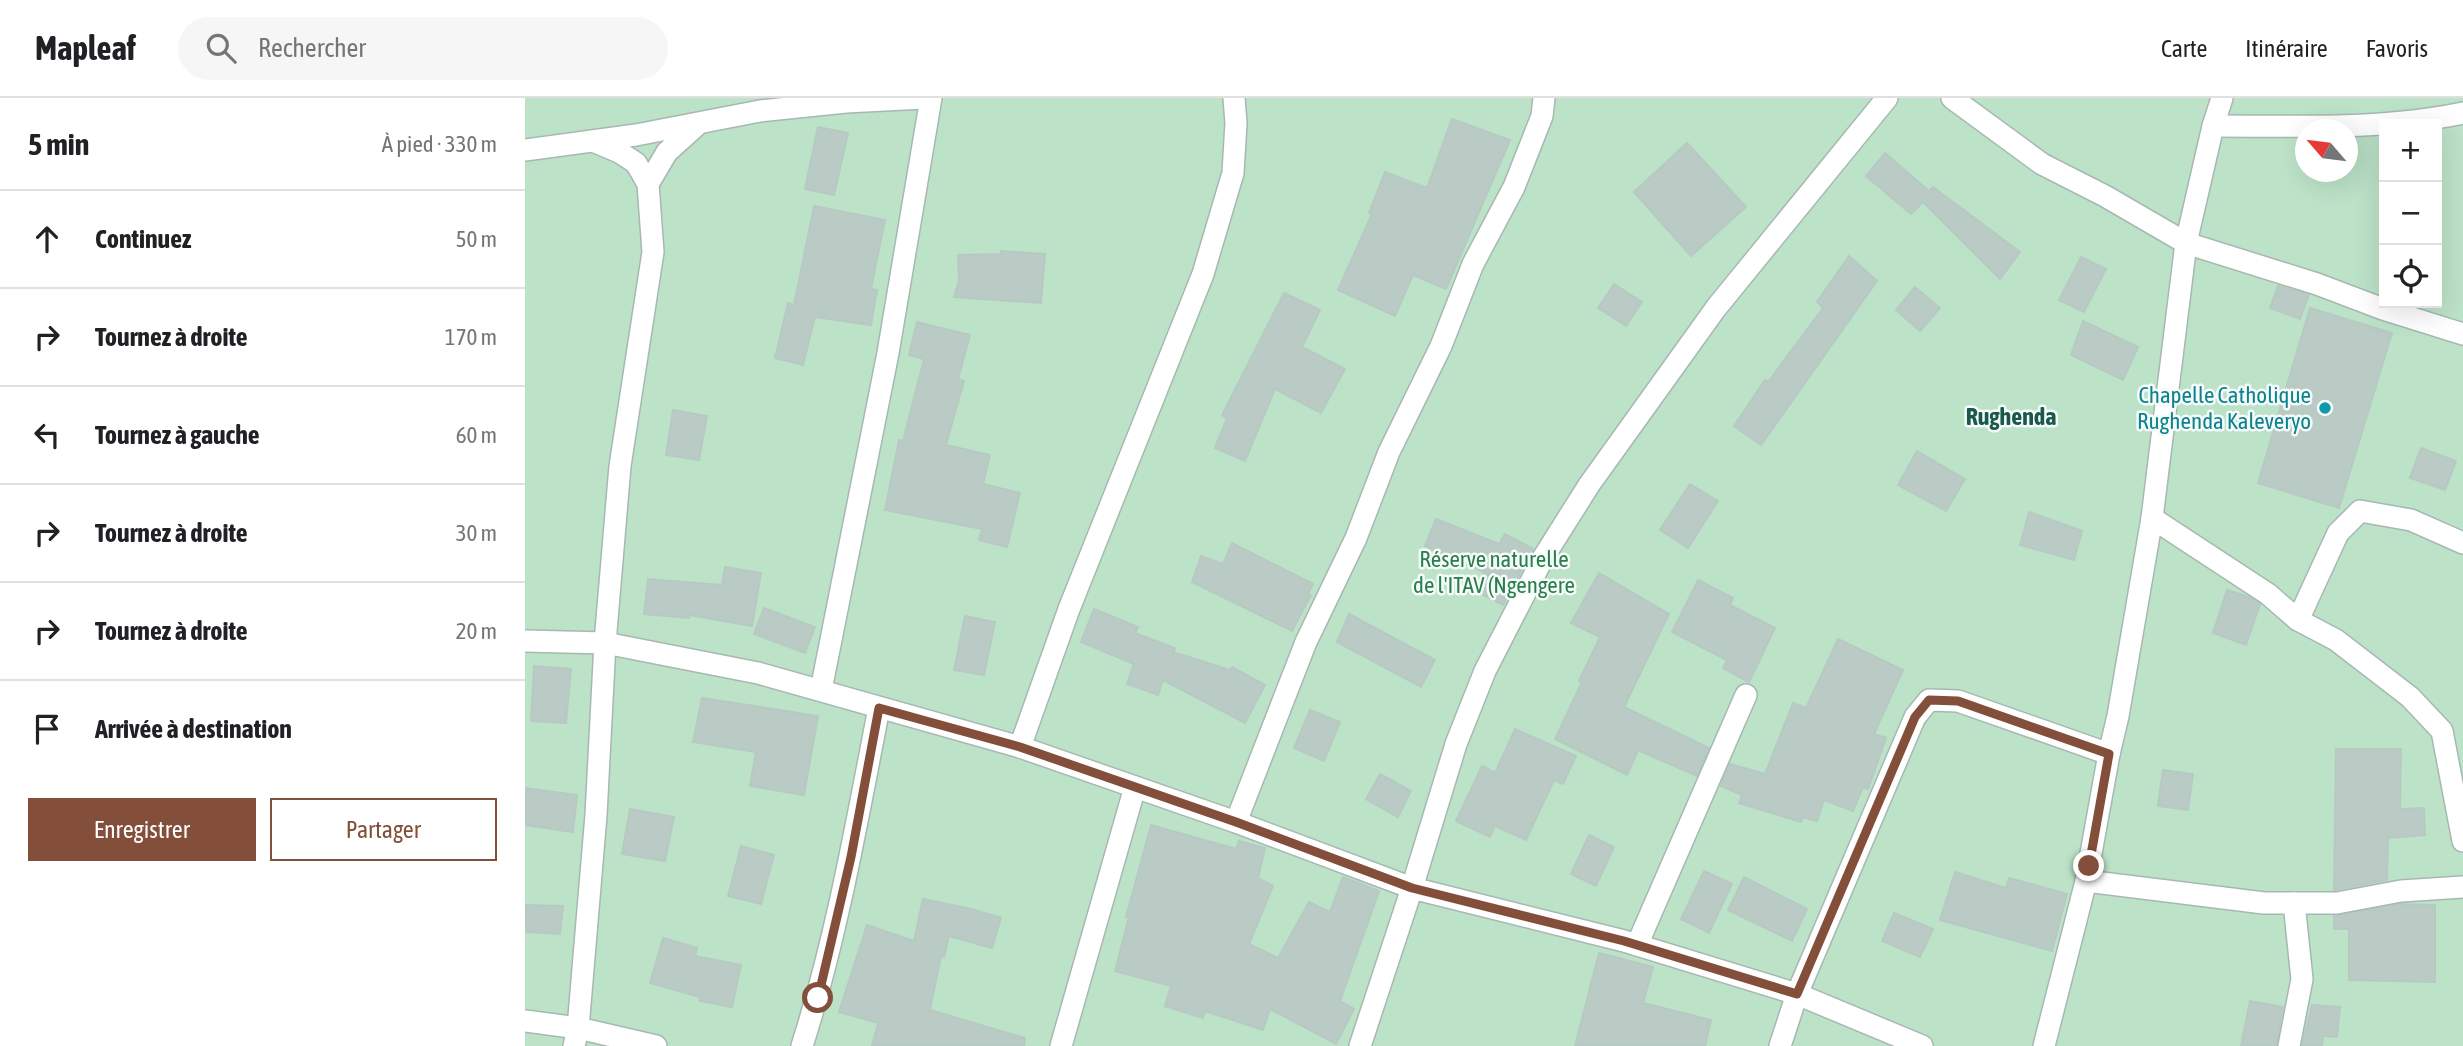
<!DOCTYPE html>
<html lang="fr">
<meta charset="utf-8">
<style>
body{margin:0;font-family:"Asap Condensed",sans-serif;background:#f6f6f6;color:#202124}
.controls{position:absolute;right:21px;top:21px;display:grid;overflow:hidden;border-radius:0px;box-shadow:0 7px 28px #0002}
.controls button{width:63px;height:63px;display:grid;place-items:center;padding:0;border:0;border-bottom:2px solid #e0e0e0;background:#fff;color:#202124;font:35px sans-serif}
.compass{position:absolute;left:1770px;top:21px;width:63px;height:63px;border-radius:50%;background:#fff;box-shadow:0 7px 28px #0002;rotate:298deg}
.stop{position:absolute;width:21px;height:21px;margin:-16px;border:5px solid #834e3a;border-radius:50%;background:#fff}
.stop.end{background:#834e3a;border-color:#fff;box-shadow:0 2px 7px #0008}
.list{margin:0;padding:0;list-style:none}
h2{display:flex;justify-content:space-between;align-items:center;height:91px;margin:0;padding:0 28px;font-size:30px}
h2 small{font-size:23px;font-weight:400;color:#757577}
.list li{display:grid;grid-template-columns:46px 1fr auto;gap:21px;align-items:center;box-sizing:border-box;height:98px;padding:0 28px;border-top:2px solid #e0e0e0}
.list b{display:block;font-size:26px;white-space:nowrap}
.list em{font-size:23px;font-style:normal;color:#757577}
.actions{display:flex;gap:14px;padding:21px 28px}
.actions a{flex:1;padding:16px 0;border:2px solid #834e3a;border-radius:0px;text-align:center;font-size:24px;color:#834e3a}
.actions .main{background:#834e3a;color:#fff}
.icon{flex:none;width:38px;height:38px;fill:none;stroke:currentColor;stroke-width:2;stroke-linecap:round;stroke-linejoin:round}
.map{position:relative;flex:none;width:1938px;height:948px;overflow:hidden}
header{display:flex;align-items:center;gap:42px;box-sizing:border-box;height:98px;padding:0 35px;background:#fff;border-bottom:2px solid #e0e0e0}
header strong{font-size:33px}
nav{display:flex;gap:38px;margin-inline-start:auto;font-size:24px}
.search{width:490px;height:63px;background:#f6f6f6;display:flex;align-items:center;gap:18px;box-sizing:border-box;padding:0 24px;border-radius:38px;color:#757577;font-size:26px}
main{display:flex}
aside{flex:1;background:#fff}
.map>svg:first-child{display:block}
.green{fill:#bce2c8;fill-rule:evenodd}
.building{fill:#bacac4;stroke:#b6cac3;stroke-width:2}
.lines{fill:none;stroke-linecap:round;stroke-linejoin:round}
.minor-casing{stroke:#a7b8b3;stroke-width:24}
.minor{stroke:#fff;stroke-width:21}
.route{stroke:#834e3a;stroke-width:9}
.culture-dot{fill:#0f9aa8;stroke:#f6fbf9;stroke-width:2.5}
.labels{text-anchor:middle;stroke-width:5;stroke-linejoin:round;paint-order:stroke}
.culture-label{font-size:23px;fill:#0d838f;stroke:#f6fbf9;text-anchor:end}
.park-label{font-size:23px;fill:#287e4d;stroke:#f6fbf9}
.neighbourhood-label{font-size:24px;font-weight:bold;fill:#1b584c;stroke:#f6fbf9}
</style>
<header>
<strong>Mapleaf</strong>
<div class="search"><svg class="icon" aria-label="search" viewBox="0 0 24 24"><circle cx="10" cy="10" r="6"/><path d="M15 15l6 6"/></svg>Rechercher</div>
<nav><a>Carte</a><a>Itinéraire</a><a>Favoris</a></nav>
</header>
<main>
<aside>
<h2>5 min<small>À pied · 330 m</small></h2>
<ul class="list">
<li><svg class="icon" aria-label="ahead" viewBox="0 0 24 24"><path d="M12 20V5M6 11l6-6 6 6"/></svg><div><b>Continuez</b></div><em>50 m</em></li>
<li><svg class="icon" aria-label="right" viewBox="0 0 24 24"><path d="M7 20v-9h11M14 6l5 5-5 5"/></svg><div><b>Tournez à droite</b></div><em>170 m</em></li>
<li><svg class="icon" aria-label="left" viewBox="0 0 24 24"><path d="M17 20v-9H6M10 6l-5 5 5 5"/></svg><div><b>Tournez à gauche</b></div><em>60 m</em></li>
<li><svg class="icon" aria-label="right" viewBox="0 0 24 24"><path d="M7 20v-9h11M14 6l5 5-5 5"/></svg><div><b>Tournez à droite</b></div><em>30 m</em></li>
<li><svg class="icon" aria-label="right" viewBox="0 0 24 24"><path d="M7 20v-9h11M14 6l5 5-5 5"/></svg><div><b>Tournez à droite</b></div><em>20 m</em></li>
<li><svg class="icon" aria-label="arrive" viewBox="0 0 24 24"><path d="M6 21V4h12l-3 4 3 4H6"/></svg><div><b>Arrivée à destination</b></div></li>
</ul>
<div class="actions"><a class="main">Enregistrer</a><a>Partager</a></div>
</aside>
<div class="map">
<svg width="1938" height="948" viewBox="0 0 1938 948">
<rect width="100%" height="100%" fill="#e5efeb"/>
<path class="green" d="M0 0H1938V948H0ZM1859 26H1912V205H1859ZM1780 32H1822V74H1780Z"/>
<g class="building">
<path d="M927 21 985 42 921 191 888 177 870 218 813 192 847 116 844 115 860 74 902 90Z"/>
<path d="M293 29 323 35 309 97 280 91Z"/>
<path d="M1162 45 1221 109 1166 158 1109 94Z"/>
<path d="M1360 55 1404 93 1408 89 1495 154 1475 181 1398 104 1386 116 1341 78Z"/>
<path d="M289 108 360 122 346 191 352 192 346 227 290 219 278 267 250 260 263 205 269 207Z"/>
<path d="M476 153 520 156 516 205 429 199 434 183 433 157 476 156Z"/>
<path d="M1324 158 1352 183 1236 347 1209 328 1240 282 1243 284 1298 210 1292 204Z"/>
<path d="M1556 159 1581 171 1559 214 1534 202Z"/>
<path d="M1089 186 1117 204 1101 228 1073 210Z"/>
<path d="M1753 188 1784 197 1775 221 1745 210Z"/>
<path d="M1390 189 1415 210 1395 233 1371 212Z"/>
<path d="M759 195 795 212 777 249 820 271 796 315 750 291 720 363 690 350 702 320 697 317Z"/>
<path d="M1785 210 1867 235 1814 410 1733 385Z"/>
<path d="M1558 223 1613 249 1598 282 1546 257Z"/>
<path d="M392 224 445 237 433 281 439 283 421 347 465 357 458 386 495 395 482 449 454 442 457 431 360 412 374 342 378 343 399 261 384 257Z"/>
<path d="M148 312 182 318 174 362 141 357Z"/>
<path d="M1896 350 1931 363 1920 392 1885 380Z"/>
<path d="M1392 353 1440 381 1421 413 1373 387Z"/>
<path d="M1165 386 1193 403 1163 450 1135 432Z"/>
<path d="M1504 414 1557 433 1549 462 1495 447Z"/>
<path d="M911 421 974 446 980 436 1008 451 978 507 949 492 959 474 900 448Z"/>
<path d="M707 445 788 486 783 496 786 497 767 533 667 484 676 458 698 466Z"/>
<path d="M200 469 236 475 227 528 165 517 164 520 119 516 123 481 197 487Z"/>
<path d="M1074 475 1144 516 1099 609 1184 650 1172 678 1113 652 1102 677 1030 641 1057 584 1054 583 1075 539 1046 525Z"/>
<path d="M1173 482 1208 500 1205 507 1250 530 1224 584 1198 570 1202 562 1147 534Z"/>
<path d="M1702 492 1724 499 1735 506 1721 547 1688 535Z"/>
<path d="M239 510 290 529 280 555 229 536Z"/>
<path d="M569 511 613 529 610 535 650 550 648 554 705 572 707 569 740 587 720 625 638 582 633 597 602 586 609 566 556 544Z"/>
<path d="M824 516 910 562 896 589 812 544Z"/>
<path d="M440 518 470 524 459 577 429 572Z"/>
<path d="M1313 541 1378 572 1349 636 1361 640 1343 691 1338 689 1328 713 1299 702 1292 723 1278 719 1276 724 1214 705 1217 697 1196 688 1205 666 1240 676 1268 605 1281 610Z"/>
<path d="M9 568 46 571 41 625 6 623Z"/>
<path d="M177 600 293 618 279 697 225 688 231 654 168 644Z"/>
<path d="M785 612 815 624 799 663 769 650Z"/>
<path d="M990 631 1051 658 1038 686 1029 682 1001 742 970 728 965 739 931 723 957 668 970 675Z"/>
<path d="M1811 651H1876L1875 711 1899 710 1900 737 1863 740 1862 782 1809 792Z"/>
<path d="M1638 672 1668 676 1663 712 1633 708Z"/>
<path d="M855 676 886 693 873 719 841 701Z"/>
<path d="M0 690 52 697 48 734 0 727Z"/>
<path d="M105 711 149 719 140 763 97 756Z"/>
<path d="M626 727 711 751 714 743 740 750 733 780 748 788 724 846 753 860 784 804 805 814 818 779 854 793 815 903 829 911 811 946 745 911 738 932 680 913 678 920 640 908 646 888 590 873 604 819H601Z"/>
<path d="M1064 737 1089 749 1071 788 1046 776Z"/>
<path d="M216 748 249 757 236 806 203 798Z"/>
<path d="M1179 773 1207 786 1184 835 1156 821Z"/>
<path d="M1430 774 1481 790 1484 780 1542 796 1527 853 1415 822Z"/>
<path d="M1219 779 1282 811 1267 843 1203 812Z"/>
<path d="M398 801 446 811 476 820 467 850 424 838 419 859 416 858 405 912 500 940 499 948H347L353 925 314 914 342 827 389 843Z"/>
<path d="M1875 806 1910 807V884L1824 882V831H1809V818Z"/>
<path d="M0 807 38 808 35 836 0 834Z"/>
<path d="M1369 815 1408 831 1395 859 1357 843Z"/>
<path d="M138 840 172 850 170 858 216 867 207 909 175 903V899L125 885Z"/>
<path d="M1074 855 1128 869 1118 905 1186 922 1180 948H1050Z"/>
<path d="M1725 903 1758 909 1751 948H1716Z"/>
<path d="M1787 907 1815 909 1812 939 1798 938 1797 948H1777Z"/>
</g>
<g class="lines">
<g class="minor-casing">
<g id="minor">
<path d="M1427 0 1517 66 1580 98 1661 145 1792 186 1858 211 1938 236"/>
<path d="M1688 28C1771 28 1857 32 1938 15"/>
<path d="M0 52 111 37 235 13 321 4 399 0"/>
<path d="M123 86 142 54 172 27"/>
<path d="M1627 420 1743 496 1773 522 1811 542 1885 599 1917 633 1938 743"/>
<path d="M1773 522 1813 435 1835 413 1886 422 1938 445"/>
<path d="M0 543 80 545 233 575 495 649 711 724 887 790 1099 843 1272 896 1397 948"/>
<path d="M296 592 363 255 406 0"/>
<path d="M495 649 544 511 678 176 708 75 711 25 709 0"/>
<path d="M711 724 781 544 831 440 864 354 916 248 948 166 989 89 1017 18 1019 0"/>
<path d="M1561 783 1739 805H1812L1876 793 1938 789"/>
<path d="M1112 847 1221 597"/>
<path d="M0 923 53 930 131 948"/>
<path d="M49 948 53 930 71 717 80 545 95 368 128 154 123 86 111 65 94 54 68 43"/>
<path d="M277 948C312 838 332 723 354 610"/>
<path d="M536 948 610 689"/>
<path d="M835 948 887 790 931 646 960 573 1018 460 1064 387 1191 210 1362 0"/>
<path d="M1255 948 1272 896 1390 619 1404 602 1433 603 1584 656"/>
<path d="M1519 948 1561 783 1584 656 1593 618 1627 420 1661 145 1688 28 1697 0"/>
<path d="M1764 948 1777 881 1769 805"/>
</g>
</g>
<use href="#minor" class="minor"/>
</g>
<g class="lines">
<path class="route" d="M293 900 326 759 354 610 495 649 711 724 887 790 1099 843 1272 896 1390 619 1404 602 1433 603 1584 656 1564 768"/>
</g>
<circle class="culture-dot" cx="1800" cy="310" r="7"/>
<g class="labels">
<g class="culture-label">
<text x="1786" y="305">Chapelle Catholique<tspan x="1786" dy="26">Rughenda Kaleveryo</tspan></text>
</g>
<g class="park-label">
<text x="969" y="469">Réserve naturelle<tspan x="969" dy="26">de l'ITAV (Ngengere</tspan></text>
</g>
<g class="neighbourhood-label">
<text x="1486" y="327">Rughenda</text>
</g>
</g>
</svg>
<div class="controls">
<button>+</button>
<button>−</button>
<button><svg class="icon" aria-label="locate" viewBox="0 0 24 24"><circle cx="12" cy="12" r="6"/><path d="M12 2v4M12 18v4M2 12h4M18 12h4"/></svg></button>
</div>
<svg class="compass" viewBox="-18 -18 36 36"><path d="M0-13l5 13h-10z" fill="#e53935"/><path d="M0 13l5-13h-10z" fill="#757577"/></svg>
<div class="stop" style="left:293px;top:900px"></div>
<div class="stop end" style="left:1564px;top:768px"></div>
</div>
</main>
